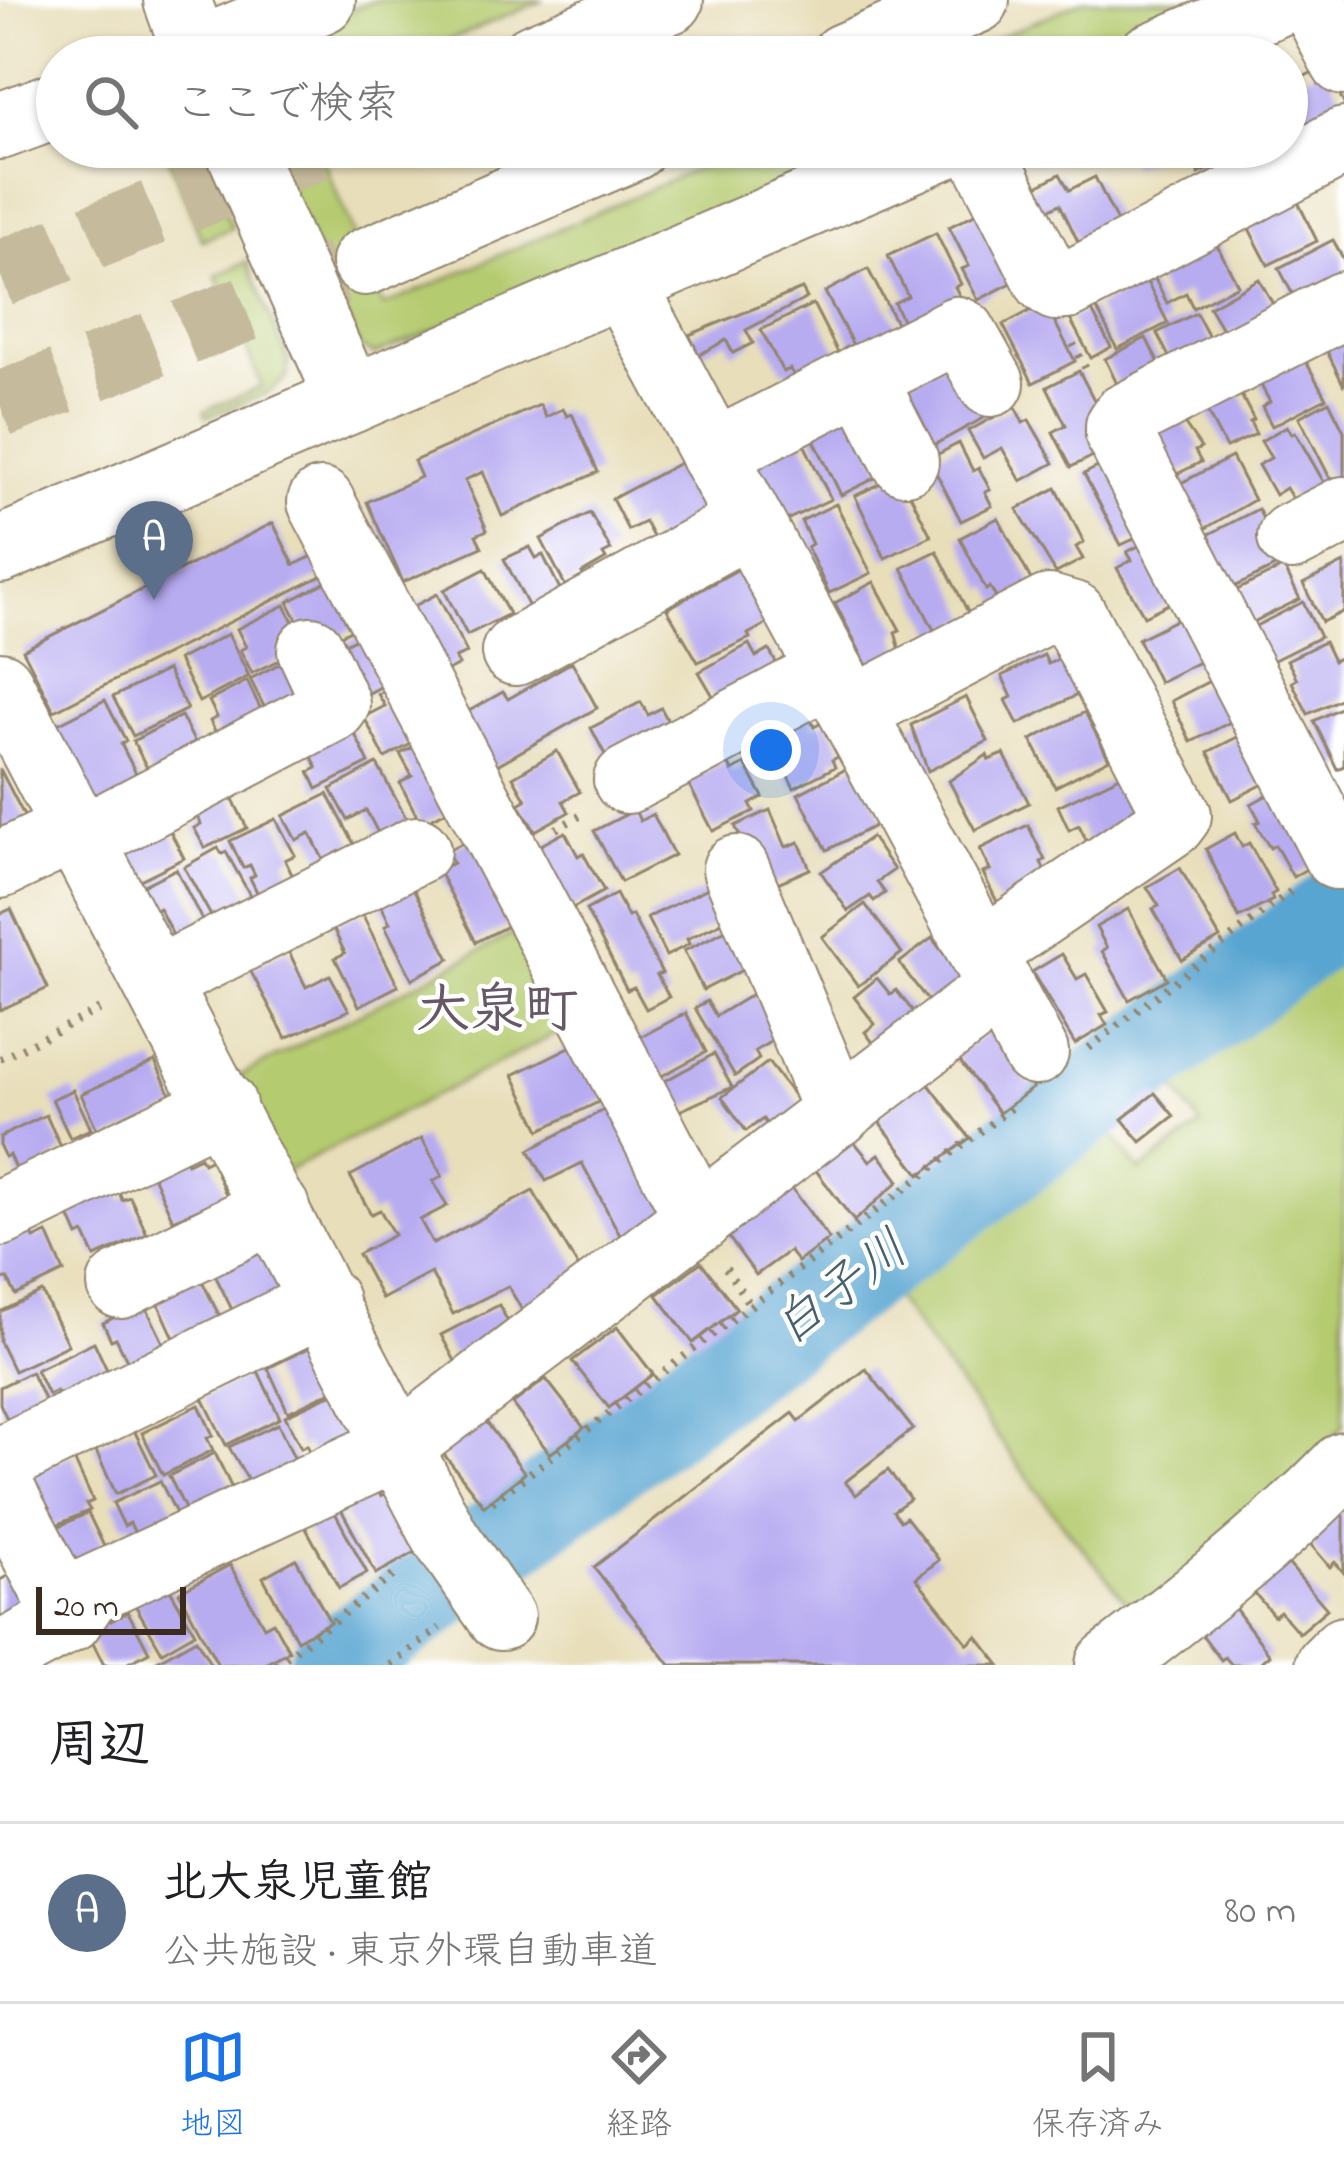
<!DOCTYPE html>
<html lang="ja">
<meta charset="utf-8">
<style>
body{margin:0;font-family:"Indie Flower","Klee One",sans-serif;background:#f2f2f2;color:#202124}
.scale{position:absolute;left:36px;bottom:30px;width:150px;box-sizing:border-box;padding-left:12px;border:6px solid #3b2a1e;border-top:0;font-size:33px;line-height:42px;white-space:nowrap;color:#3b2a1e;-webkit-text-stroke:9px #fff;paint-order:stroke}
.you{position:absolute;left:771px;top:750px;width:42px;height:42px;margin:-30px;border:9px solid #fff;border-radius:50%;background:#1a73e8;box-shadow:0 0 0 18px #1a73e833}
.badge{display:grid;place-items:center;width:78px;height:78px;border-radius:50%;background:#1a73e8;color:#fff;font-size:39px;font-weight:700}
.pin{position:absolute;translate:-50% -99px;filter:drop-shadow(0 3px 6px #0008)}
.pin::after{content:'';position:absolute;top:63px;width:42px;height:36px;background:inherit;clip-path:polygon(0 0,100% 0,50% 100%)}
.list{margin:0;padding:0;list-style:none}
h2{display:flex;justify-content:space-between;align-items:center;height:156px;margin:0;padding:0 48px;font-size:51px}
h2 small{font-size:39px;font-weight:400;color:#757577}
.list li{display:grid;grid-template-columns:78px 1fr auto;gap:36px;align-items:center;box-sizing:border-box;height:180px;padding:0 48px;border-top:3px solid #e0e0e0}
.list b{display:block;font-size:45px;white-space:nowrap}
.list p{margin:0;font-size:39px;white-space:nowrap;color:#757577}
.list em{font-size:39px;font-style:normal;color:#757577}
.icon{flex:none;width:66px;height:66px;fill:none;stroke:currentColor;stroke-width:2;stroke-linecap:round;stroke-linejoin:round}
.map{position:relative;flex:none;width:1344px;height:1665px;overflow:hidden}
.search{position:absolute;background:#fff;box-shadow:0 3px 9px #0004;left:36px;right:36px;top:36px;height:132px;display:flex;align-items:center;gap:30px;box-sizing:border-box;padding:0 42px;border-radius:66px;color:#757577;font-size:45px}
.sheet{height:336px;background:#fff}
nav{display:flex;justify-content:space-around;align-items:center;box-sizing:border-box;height:168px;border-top:3px solid #e0e0e0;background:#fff;font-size:33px;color:#757577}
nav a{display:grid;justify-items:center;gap:6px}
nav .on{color:#1a73e8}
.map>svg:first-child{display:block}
.green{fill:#b5cb70;stroke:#787a47;stroke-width:3}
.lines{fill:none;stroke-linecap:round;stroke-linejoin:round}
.river{stroke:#59a5d1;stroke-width:90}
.building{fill:#b8acf1}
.highway-tunnel{stroke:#c5ba9b;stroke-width:66;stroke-dasharray:66 33;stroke-linecap:butt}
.minor-casing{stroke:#92846c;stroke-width:70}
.highway-casing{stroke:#92846c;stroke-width:70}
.path{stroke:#92846c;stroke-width:8;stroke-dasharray:3 9;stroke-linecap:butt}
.minor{stroke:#fff;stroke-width:66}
.highway{stroke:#fff;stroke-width:66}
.labels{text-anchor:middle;stroke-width:9;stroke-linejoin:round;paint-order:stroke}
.water-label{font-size:51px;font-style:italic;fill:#48616f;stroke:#fff}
.quarter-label{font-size:54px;font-weight:bold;fill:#675868;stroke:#fff}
</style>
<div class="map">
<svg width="1344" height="1665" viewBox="0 0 1344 1665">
<rect width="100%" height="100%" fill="#fff"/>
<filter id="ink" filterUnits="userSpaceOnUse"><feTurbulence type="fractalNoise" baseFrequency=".00833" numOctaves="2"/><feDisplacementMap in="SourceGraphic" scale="24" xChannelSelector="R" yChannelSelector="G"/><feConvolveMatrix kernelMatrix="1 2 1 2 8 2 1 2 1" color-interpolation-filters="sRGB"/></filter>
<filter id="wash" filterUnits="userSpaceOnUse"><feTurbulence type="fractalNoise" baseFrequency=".004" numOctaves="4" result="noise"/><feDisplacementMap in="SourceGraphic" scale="48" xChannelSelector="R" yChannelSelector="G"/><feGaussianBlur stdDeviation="2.7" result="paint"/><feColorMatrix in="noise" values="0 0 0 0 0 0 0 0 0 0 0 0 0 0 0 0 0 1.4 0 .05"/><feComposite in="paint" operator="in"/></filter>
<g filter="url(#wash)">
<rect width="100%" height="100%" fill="#e8deba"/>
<g class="green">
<path d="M374 0H544L409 57H256L265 46Z"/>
<path d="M1084 0H1224L1102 55 1065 41 1030 57H954Z"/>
<path d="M164 147H197L232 228 202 240Z"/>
<path d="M270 147H318L383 306 747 147H872L374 355 360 347Z"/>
<path d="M247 262 288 360 287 378 266 394 206 417 204 411 262 387 216 275Z"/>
<path d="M528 926 577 1023 281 1174 234 1079Z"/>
<path d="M1344 951V1425L1288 1491 1139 1617 1050 1508 892 1294 1109 1130 1140 1171 1201 1126 1173 1085Z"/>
</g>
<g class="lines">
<path class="river" d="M334 1665 1344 907"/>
</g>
<g id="blocks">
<g class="building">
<path d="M1325 66 1344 104V121L1298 143 1287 120V85Z"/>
<path d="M1123 147H1148L1152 157 1132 166Z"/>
<path d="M1184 147H1202L1213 167 1199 174Z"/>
<path d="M1210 147H1252L1259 161 1226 178Z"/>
<path d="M1060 174 1069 190 1095 177 1121 230 1082 250 1060 204 1038 215 1026 192Z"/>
<path d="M1296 198 1317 241 1268 265 1246 223Z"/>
<path d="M993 205 1027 275 978 300 962 269 969 266 949 227Z"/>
<path d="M936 233 961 284 955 287 964 304 911 338 894 303 908 296 888 256Z"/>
<path d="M1211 234 1238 285 1193 308 1186 293 1167 303 1153 275Z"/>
<path d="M1333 240 1344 260V278L1302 313 1279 268Z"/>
<path d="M868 269 905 340 862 362 825 292Z"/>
<path d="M1259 279 1283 322 1225 334 1209 307Z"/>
<path d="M1147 282 1168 323 1117 349 1096 307Z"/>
<path d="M802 289 807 298 746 330 753 343 733 353 726 340 699 355 689 335Z"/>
<path d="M1045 303 1075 361 1033 383 1003 325Z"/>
<path d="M813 304 847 370 803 392 790 369 783 372 761 330Z"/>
<path d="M1091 309 1111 347 1091 358 1070 319Z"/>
<path d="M1196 313 1219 356 1170 359 1157 333Z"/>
<path d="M1344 330V386L1322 341Z"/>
<path d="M1146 338 1170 385 1119 388 1105 359Z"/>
<path d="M957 354 989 415 921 452 901 385Z"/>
<path d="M1305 360 1326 398 1272 426 1262 407 1270 402 1256 376Z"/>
<path d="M1079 371 1117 444 1071 467 1053 432 1066 425 1047 387Z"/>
<path d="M1238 389 1254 420 1250 422 1256 434 1226 448 1204 406Z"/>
<path d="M1329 401 1344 431V495L1340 498 1299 417Z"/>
<path d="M540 405 546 417 563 409 567 416 572 414 598 472 502 516 483 472 465 480 487 530 476 535 482 547 403 582 367 502 421 477 414 461Z"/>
<path d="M853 406 885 473 841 495 808 428Z"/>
<path d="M1015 406 1023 423 1029 420 1054 463 1021 481 1002 448 983 458 968 431Z"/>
<path d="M1181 419 1201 448 1195 451 1201 462 1173 476 1139 440Z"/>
<path d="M1287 426 1292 434 1295 432 1329 491 1299 509 1286 488 1275 495 1258 465 1271 458 1261 441Z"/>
<path d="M801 438 831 499 780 523 751 463Z"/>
<path d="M959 443 973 471 979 468 990 490 985 492 992 506 961 521 929 459Z"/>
<path d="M1120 456 1157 528 1121 545 1084 474Z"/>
<path d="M691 457 722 515 659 548 645 522 628 530 612 499Z"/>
<path d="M1232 457 1254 500 1201 531 1177 485Z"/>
<path d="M900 474 931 536 885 558 855 496Z"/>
<path d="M1056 488 1084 542 1076 547 1083 559 1056 573 1017 509Z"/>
<path d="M836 504 871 573 829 593 807 547 812 544 801 521Z"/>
<path d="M1258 509 1285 562 1230 589 1204 537Z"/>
<path d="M590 513 611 550 603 554 606 559 582 573 585 577 566 587 541 539Z"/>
<path d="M998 518 1035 587 1000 605 990 587 986 590 960 538Z"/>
<path d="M273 523 294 565 317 554 327 573 54 711 23 650Z"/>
<path d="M1160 535 1190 593 1144 616 1117 568 1132 560 1127 552Z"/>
<path d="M530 547 536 558 543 555 561 591 532 613 504 559Z"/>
<path d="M937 551 971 618 937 636 902 568Z"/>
<path d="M1344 563V611L1322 622 1303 584Z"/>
<path d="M744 566 775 619 748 634 750 638 698 662 667 609Z"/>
<path d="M1284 567 1300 599 1243 627 1227 595Z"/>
<path d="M485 569 509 614 467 635 444 590Z"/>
<path d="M347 571 372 618 332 640 305 635 288 602Z"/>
<path d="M874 582 900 630 895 632 900 650 867 666 835 603Z"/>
<path d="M437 594 467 653 455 658 459 665 430 680 403 612Z"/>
<path d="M1303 602 1320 637 1260 667 1244 632Z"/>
<path d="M285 605 303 642 295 652 252 673 240 650 246 647 237 629Z"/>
<path d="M1200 608 1221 651 1159 682 1138 639Z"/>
<path d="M378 626 403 675 363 696 327 654Z"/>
<path d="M228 634 249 676 199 702 178 660Z"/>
<path d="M1324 642 1333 661 1340 658 1344 666V697L1308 714 1292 682 1297 679 1287 660Z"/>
<path d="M749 644 756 657 769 650 784 677 723 713 699 672Z"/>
<path d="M300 653 318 688 274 726 250 679Z"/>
<path d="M1044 655 1048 664 1061 658 1079 694 1018 724 1006 700 1012 697 1002 676Z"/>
<path d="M572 662 597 708 490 769 460 716 503 692 508 699Z"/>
<path d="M167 670 187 709 133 736 113 697Z"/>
<path d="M1231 670 1252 711 1191 742 1171 701Z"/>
<path d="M407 679 435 731 385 758 364 717 385 706 378 694Z"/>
<path d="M247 681 270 728 225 751 210 721 217 717 209 701Z"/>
<path d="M966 697 988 741 928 771 911 725Z"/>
<path d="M105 700 126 741 121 744 146 793 102 814 52 727Z"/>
<path d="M641 702 648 715 661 708 676 736 613 770 591 728Z"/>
<path d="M1344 706V766L1337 769 1314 721Z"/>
<path d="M1085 712 1109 759 1055 787 1031 740Z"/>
<path d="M809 715 814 727 827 720 844 754 832 760 835 767 794 788 768 737Z"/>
<path d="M181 716 205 762 157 787 133 741Z"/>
<path d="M349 722 369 763 317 789 309 772 317 768 308 747Z"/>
<path d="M1259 726 1283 774 1232 800 1208 752Z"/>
<path d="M432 738 452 808 421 824 400 783 412 776 400 754Z"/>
<path d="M557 751 580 792 563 801 569 812 535 831 519 804 526 800 513 777Z"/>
<path d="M1004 754 1029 803 975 830 949 781 987 755 989 760Z"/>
<path d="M727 760 732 771 745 764 763 797 750 804 754 811 713 831 687 781Z"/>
<path d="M377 764 414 833 386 848 366 810 348 820 331 789Z"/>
<path d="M856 764 884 821 827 850 798 794Z"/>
<path d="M0 769 34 835 0 852Z"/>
<path d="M1122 775 1139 812 1089 846 1079 825 1069 830 1058 806Z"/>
<path d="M1287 784 1318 862 1293 877 1275 845 1270 848 1255 823 1260 821 1251 804Z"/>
<path d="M227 787 247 828 205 848 194 828 201 824 191 804Z"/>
<path d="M328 794 362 859 331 875 310 833 296 840 283 816Z"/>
<path d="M635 810 640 821 653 814 674 855 621 882 594 831Z"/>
<path d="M770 810 786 847 799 842 810 869 766 888 735 826Z"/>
<path d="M276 819 295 855 285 860 297 885 262 902 250 878 255 875 250 865 243 868 230 841Z"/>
<path d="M165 821 184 858 132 884 113 848Z"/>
<path d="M1028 825 1045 860 1041 862 1045 872 999 906 983 873 990 870 980 849Z"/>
<path d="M565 832 578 856 583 853 604 891 571 909 530 851Z"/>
<path d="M482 833 525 917 476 942 438 870 453 863 447 851Z"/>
<path d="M1235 833 1242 847 1249 843 1276 892 1271 895 1273 900 1239 918 1206 849Z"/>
<path d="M871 837 894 870 877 882 885 893 874 901 870 896 848 911 821 872Z"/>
<path d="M218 848 222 854 226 852 255 904 216 925 184 867Z"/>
<path d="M1180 868 1220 938 1182 960 1153 909 1159 906 1147 887Z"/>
<path d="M176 869 211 938 182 953 159 908 152 912 140 887Z"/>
<path d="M412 886 450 959 412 979 385 926 390 923 380 903Z"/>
<path d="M708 888 724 921 687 939 689 944 666 956 647 918Z"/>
<path d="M616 894 628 917 632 915 662 973 657 975 669 997 646 1009 634 987 627 990 586 910Z"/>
<path d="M865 904 902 953 858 986 822 937Z"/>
<path d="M11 909 48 988 0 1010V914Z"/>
<path d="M1128 909 1167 979 1129 1000 1102 951 1107 948 1096 927Z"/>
<path d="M361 912 398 986 359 1006 335 958 345 953 332 926Z"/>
<path d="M736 925 754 964 703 990 684 951Z"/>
<path d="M932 938 967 984 934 1009 899 963Z"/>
<path d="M288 950 306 987 330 975 349 1010 286 1038 250 970Z"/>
<path d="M1062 954 1077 979 1086 974 1108 1012 1101 1015 1107 1025 1075 1044 1032 972Z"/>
<path d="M877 978 890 994 896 990 927 1029 886 1060 865 1032 875 1024 854 997Z"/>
<path d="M754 993 780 1036 755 1051 759 1059 735 1076 695 1008 707 1001 716 1016Z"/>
<path d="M686 1013 706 1052 656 1079 635 1040Z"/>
<path d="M989 1031 1033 1088 999 1113 956 1056Z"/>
<path d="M582 1041 609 1097 540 1130 513 1075Z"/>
<path d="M714 1054 732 1087 677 1112 661 1083Z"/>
<path d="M155 1061 177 1108 102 1141 81 1094Z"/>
<path d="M768 1062 809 1116 777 1139 763 1119 746 1131 722 1097Z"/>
<path d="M924 1078 970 1138 920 1175 877 1119Z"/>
<path d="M73 1090 91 1129 70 1138 52 1099Z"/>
<path d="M1155 1093 1174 1116 1141 1142 1122 1119Z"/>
<path d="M613 1105 684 1210 623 1241 582 1163 546 1181 529 1150Z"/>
<path d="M46 1115 63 1151 23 1186 9 1155 5 1157 0 1147V1137Z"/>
<path d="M422 1138 442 1176 433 1181 447 1206 420 1220 433 1244 533 1191 590 1287 532 1327 508 1286 453 1314 431 1273 382 1299 358 1254 394 1235 380 1210 371 1214 350 1176Z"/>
<path d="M852 1139 870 1161 879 1154 899 1181 854 1221 811 1164Z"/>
<path d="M200 1157 203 1163 211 1159 227 1197 173 1220 153 1176 185 1158 187 1163Z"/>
<path d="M783 1176 829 1239 798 1262 789 1251 756 1275 724 1231Z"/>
<path d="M118 1188 122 1200 130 1197 147 1234 95 1257 84 1233 78 1236 67 1211Z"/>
<path d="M31 1231 34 1239 47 1233 64 1272 16 1295 8 1279H0V1246Z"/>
<path d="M266 1246 294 1305 242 1330 213 1271Z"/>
<path d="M701 1262 737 1309 693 1343 657 1295Z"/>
<path d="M199 1275 220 1317 175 1340 155 1296Z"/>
<path d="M42 1292 68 1345 14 1371 0 1342V1312Z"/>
<path d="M144 1303 172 1361 136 1378 116 1338 111 1340 103 1323Z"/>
<path d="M499 1305 518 1341 455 1361 441 1335Z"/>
<path d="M617 1327 653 1374 609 1408 572 1361Z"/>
<path d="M94 1342 108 1372 68 1415 56 1391 48 1395 36 1370Z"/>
<path d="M315 1345 336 1389 288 1412 268 1368Z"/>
<path d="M866 1369 913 1429 845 1482 856 1495 888 1470 910 1499 893 1511 900 1521 906 1517 939 1560 916 1578 968 1644 977 1636 1000 1665H670L594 1567 793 1413 799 1421Z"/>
<path d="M258 1371 280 1418 226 1445 203 1398Z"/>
<path d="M31 1372 53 1418 15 1436 0 1404V1387Z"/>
<path d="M546 1379 584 1428 550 1454 512 1404Z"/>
<path d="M345 1388 369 1448 319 1471 307 1445 301 1448 285 1416Z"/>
<path d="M199 1405 213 1435 207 1438 213 1450 163 1475 142 1433Z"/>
<path d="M481 1415 525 1473 484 1506 439 1448Z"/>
<path d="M278 1424 300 1470 255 1492 229 1447Z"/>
<path d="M133 1428 156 1475 116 1494 94 1447Z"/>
<path d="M215 1453 236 1497 190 1519 169 1476Z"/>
<path d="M72 1455 93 1501 86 1504 90 1510 52 1527 29 1475Z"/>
<path d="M373 1480 381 1496 394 1489 425 1547 376 1574 336 1500Z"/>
<path d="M160 1481 178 1517 142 1548 130 1523 124 1526 113 1503Z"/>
<path d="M1333 1504 1344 1516V1573L1335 1562 1330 1567 1300 1532Z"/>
<path d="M331 1505 367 1573 339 1588 302 1521Z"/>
<path d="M88 1513 114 1567 69 1588 43 1534Z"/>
<path d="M1279 1553 1327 1609 1299 1633 1280 1611 1274 1616 1245 1582Z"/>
<path d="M296 1559 330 1622 297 1640 263 1577Z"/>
<path d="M29 1565 42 1588 0 1644V1580Z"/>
<path d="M230 1565 264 1627 273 1622 289 1651 264 1665H218L179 1592Z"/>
<path d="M167 1584 195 1633 162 1652 134 1603Z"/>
<path d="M1228 1599 1270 1655 1258 1665H1232L1225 1657 1221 1660 1194 1624Z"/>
<path d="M128 1612 149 1652 124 1665H104L85 1628 108 1616 111 1621Z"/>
<path d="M196 1639 211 1665H150Z"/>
</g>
</g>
</g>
<g filter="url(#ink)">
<use href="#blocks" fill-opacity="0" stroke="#92846c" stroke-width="3"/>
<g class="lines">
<g class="highway-tunnel">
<path d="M0 274 318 147"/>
<path d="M0 405 365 262"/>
</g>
<g class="minor-casing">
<g id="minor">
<path d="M177 0 198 57"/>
<path d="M1312 0 1344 62"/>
<path d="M185 57 322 0"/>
<path d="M1150 57 1284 0"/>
<path d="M0 126 57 105"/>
<path d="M238 147 350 400"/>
<path d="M980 147 1048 281 1056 287 1067 286 1344 141"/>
<path d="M623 285 1035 1052"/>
<path d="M862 377 905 461"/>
<path d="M713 454 957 330 963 333 991 383"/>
<path d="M321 502 699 1219"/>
<path d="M1291 537 1344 510"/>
<path d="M0 550 940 147"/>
<path d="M515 652 750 522"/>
<path d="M0 685 446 1538 501 1617"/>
<path d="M852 711 1049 608 1073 615 1178 815 1172 823 982 953"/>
<path d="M627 780 831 672"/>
<path d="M81 840 333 708 336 704 311 650"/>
<path d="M1337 856 1119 435V426L1125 417 1344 305"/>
<path d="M0 865 75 829"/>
<path d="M736 869 838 1113"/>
<path d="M156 981 417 850"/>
<path d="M0 1213 223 1105"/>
<path d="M121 1285 276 1208"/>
<path d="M0 1460 325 1301"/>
<path d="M0 1487 69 1619"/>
<path d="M0 1656 69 1619 88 1591 398 1447 1001 987"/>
<path d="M1109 1665C1191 1602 1272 1540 1344 1465"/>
<path d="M1329 1665 1344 1650"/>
</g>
</g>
<g class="highway-casing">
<g id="highway">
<path d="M533 57 670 0"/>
<path d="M843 57 976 0"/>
<path d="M365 262 633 147"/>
</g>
</g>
<g class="path">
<path d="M1073 344 1088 373"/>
<path d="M556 829 585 813"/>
<path d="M1089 1048 1295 888"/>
<path d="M0 1059 106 1006"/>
<path d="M726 1268 749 1304"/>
<path d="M492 1502 1015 1105"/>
<path d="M276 1665 398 1572"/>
<path d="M391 1665 440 1628"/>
</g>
<use href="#minor" class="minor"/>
<use href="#highway" class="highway"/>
</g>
</g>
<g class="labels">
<g class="water-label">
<text transform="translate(839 1286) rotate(-37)" y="18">白子川</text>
</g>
<g class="quarter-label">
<text x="497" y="1026">大泉町</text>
</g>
</g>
</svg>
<div class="scale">20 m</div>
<div class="you"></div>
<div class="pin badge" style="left:154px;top:600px;background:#5c6f8a">A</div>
<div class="search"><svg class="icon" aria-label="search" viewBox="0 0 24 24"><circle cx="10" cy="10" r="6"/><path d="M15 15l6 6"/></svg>ここで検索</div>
</div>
<section class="sheet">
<h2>周辺<small></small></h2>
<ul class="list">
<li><span class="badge" style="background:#5c6f8a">A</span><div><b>北大泉児童館</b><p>公共施設 · 東京外環自動車道</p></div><em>80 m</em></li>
</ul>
</section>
<nav>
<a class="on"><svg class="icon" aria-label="map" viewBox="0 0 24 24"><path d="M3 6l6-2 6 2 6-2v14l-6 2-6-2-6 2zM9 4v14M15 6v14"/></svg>地図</a>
<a><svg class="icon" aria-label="directions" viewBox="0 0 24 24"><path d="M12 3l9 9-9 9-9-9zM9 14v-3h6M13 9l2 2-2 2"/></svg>経路</a>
<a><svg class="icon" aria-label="saved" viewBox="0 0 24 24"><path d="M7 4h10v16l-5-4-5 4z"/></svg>保存済み</a>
</nav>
